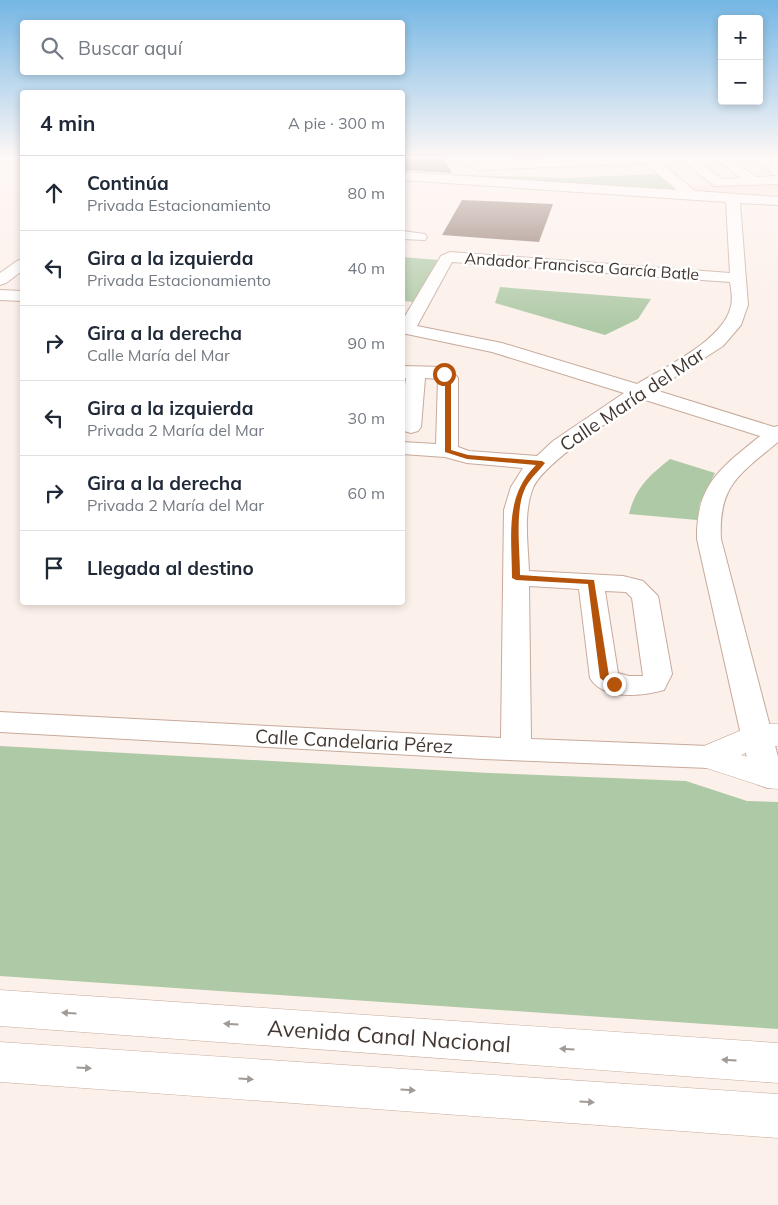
<!DOCTYPE html>
<html lang="es">
<meta charset="utf-8">
<style>
body{margin:0;font-family:Mulish,sans-serif;background:#f2f2f3;color:#1f2937}
.controls{position:absolute;right:15px;top:15px;display:grid;overflow:hidden;border-radius:5px;box-shadow:0 2px 8px #0003}
.controls button{width:45px;height:45px;display:grid;place-items:center;padding:0;border:0;border-bottom:1px solid #e0e1e3;background:#fff;color:#1f2937;font:25px sans-serif}
.stop{position:absolute;width:15px;height:15px;margin:-11px;border:4px solid #b45309;border-radius:50%;background:#fff}
.stop.end{background:#b45309;border-color:#fff;box-shadow:0 1px 5px #0008}
.list{margin:0;padding:0;list-style:none}
h2{display:flex;justify-content:space-between;align-items:center;height:65px;margin:0;padding:0 20px;font-size:21px}
h2 small{font-size:16px;font-weight:400;color:#747a83}
.list li{display:grid;grid-template-columns:32px 1fr auto;gap:15px;align-items:center;box-sizing:border-box;height:75px;padding:0 20px;border-top:1px solid #e0e1e3}
.list b{display:block;font-size:19px;white-space:nowrap}
.list p{margin:0;font-size:16px;white-space:nowrap;color:#747a83}
.list em{font-size:16px;font-style:normal;color:#747a83}
.icon{flex:none;width:28px;height:28px;fill:none;stroke:currentColor;stroke-width:2;stroke-linecap:round;stroke-linejoin:round}
.map{position:relative;flex:none;width:778px;height:1205px;overflow:hidden}
.search{position:absolute;background:#fff;box-shadow:0 2px 8px #0003;left:20px;top:20px;width:385px;height:55px;display:flex;align-items:center;gap:12px;box-sizing:border-box;padding:0 18px;border-radius:5px;color:#747a83;font-size:19px}
.panel{position:absolute;background:#fff;box-shadow:0 2px 8px #0003;left:20px;top:90px;width:385px;height:515px;border-radius:5px}
.map>svg:first-child{display:block}
.built{fill:#fbe4d8}
.green{fill:#aec9a5}
.building{fill:#83675c}
.lines{fill:none;stroke-linecap:round;stroke-linejoin:round}
.minor-casing{stroke:#c7aa9b;stroke-width:2}
.major-casing{stroke:#c7aa9b;stroke-width:1}
.minor{fill:#fff;fill-rule:evenodd}
.major{fill:#fff;fill-rule:evenodd}
.oneway{fill:#a19b98}
.route{fill:#b45309}
.labels{text-anchor:middle;stroke-width:5;stroke-linejoin:round;paint-order:stroke}
.far-street-label{font-size:16px;fill:#433731;stroke:#fff}
.street-label{font-size:19px;fill:#433731;stroke:#fff}
.near-street-label{font-size:22px;fill:#433731;stroke:#fff}
</style>
<div class="map">
<svg width="778" height="1205" viewBox="0 0 778 1205">
<rect width="100%" height="100%" fill="#fcf0ea"/>
<path class="built" d="M778 182V197L697 192 689 186Z"/>
<g class="green">
<path d="M428 174 563 178 660 174 680 191Z"/>
<path d="M402 257 439 260 414 302 403 301Z"/>
<path d="M500 287 651 299 638 319 605 335 495 303Z"/>
<path d="M670 459 715 473 700 503 697 520 629 514C636 487 649 476 670 459Z"/>
<path d="M0 746 489 773 686 781 747 801 778 802V1029L0 976Z"/>
</g>
<g class="building">
<path d="M402 159H443L452 173 402 170Z"/>
<path d="M462 200 553 204 539 242 442 235Z"/>
</g>
<g class="lines">
<g class="minor-casing">
<g id="minor">
<path d="M557 159H656L695 191 778 197V205L740 203 748 305 741 325 723 346 655 390 774 427 778 426V442C740 474 718 485 721 539L778 757V785L768 788 757 784 752 776 741 735 697 539C696 484 721 468 760 436L642 399C617 416 543 463 533 488 523 513 528 544 529 571L623 576 643 581 658 596 672 674 664 690C642 696 604 701 590 678L579 589 529 586 531 739 709 746 720 749 725 757 720 765 709 768 483 759 0 732V712L501 738 504 510 511 487 523 468 467 463 445 457 402 454V442L436 444 438 379 425 378 421 427 418 431 411 433 404 431 402 410 406 378H402V366L444 367C451 369 453 372 458 378V447L469 451 537 456 553 441 624 393 492 352 402 333V321L441 256 450 252 730 273 726 202 402 180V172L677 190 645 163 477 170 471 166 477 162ZM452 262 730 282C731 289 733 299 731 306 724 340 665 367 637 384L502 343 417 326ZM605 591 626 592 632 598 643 676H629L618 673Z"/>
<path d="M681 159H695L722 179 741 178 716 159H730L756 177 778 176V184L714 186Z"/>
<path d="M753 159H767L778 166V176L774 175Z"/>
<path d="M402 231 425 234 427 237 425 240 402 239Z"/>
<path d="M22 259V271L6 283 0 285V273L17 261Z"/>
<path d="M0 290 22 291V301L0 300Z"/>
</g>
</g>
<g class="major-casing">
<g id="major">
<path d="M756 724H778V746H760L741 755 778 765V789L768 788 697 765 693 757 697 749Z"/>
<path d="M0 990 778 1043V1083L0 1026Z"/>
<path d="M0 1042 778 1094V1138L0 1082Z"/>
</g>
</g>
<use href="#minor" class="minor"/>
<use href="#major" class="major"/>
</g>
<defs><path id="oneway-solid" d="M-6-.8H1V-3.2L6.5 0L1 3.2V.8H-6Z" transform="scale(1.25)"/></defs>
<g class="oneway">
<use href="#oneway-solid" transform="translate(69 1013) rotate(-176)"/>
<use href="#oneway-solid" transform="translate(231 1024) rotate(-176)"/>
<use href="#oneway-solid" transform="translate(567 1049) rotate(-176)"/>
<use href="#oneway-solid" transform="translate(729 1060) rotate(-176)"/>
<use href="#oneway-solid" transform="translate(84 1068) rotate(4)"/>
<use href="#oneway-solid" transform="translate(246 1079) rotate(4)"/>
<use href="#oneway-solid" transform="translate(408 1090) rotate(4)"/>
<use href="#oneway-solid" transform="translate(587 1102) rotate(4)"/>
</g>
<linearGradient id="sky" x2="0" y2="1"><stop stop-color="#74b6e4"/><stop offset="0.48" stop-color="#fef8f6"/><stop offset="1" stop-color="#fef8f6" stop-opacity="0"/></linearGradient>
<rect width="778" height="328" fill="url(#sky)"/>
<path class="route" d="M442 372H446L451 378V450L468 455 542 461 545 463C538 472 528 480 524 491 515 512 520 552 520 575L594 580 609 676 618 682V686H611L600 678 588 584 516 580 512 578C512 536 504 497 536 465L467 459 445 452V378Z"/>
<g class="labels">
<g class="far-street-label">
<text transform="translate(582 266) rotate(4)" y="6">Andador Francisca García Batle</text>
</g>
<g class="street-label">
<text transform="translate(632 399) rotate(-34)" y="7">Calle María del Mar</text>
<text transform="translate(354 741) rotate(3)" y="7">Calle Candelaria Pérez</text>
</g>
<g class="near-street-label">
<text transform="translate(389 1036) rotate(4)" y="8">Avenida Canal Nacional</text>
</g>
</g>
</svg>
<div class="controls">
<button>+</button>
<button>−</button>
</div>
<div class="stop" style="left:444px;top:374px"></div>
<div class="stop end" style="left:614px;top:684px"></div>
<div class="search"><svg class="icon" aria-label="search" viewBox="0 0 24 24"><circle cx="10" cy="10" r="6"/><path d="M15 15l6 6"/></svg>Buscar aquí</div>
<section class="panel">
<h2>4 min<small>A pie · 300 m</small></h2>
<ul class="list">
<li><svg class="icon" aria-label="ahead" viewBox="0 0 24 24"><path d="M12 20V5M6 11l6-6 6 6"/></svg><div><b>Continúa</b><p>Privada Estacionamiento</p></div><em>80 m</em></li>
<li><svg class="icon" aria-label="left" viewBox="0 0 24 24"><path d="M17 20v-9H6M10 6l-5 5 5 5"/></svg><div><b>Gira a la izquierda</b><p>Privada Estacionamiento</p></div><em>40 m</em></li>
<li><svg class="icon" aria-label="right" viewBox="0 0 24 24"><path d="M7 20v-9h11M14 6l5 5-5 5"/></svg><div><b>Gira a la derecha</b><p>Calle María del Mar</p></div><em>90 m</em></li>
<li><svg class="icon" aria-label="left" viewBox="0 0 24 24"><path d="M17 20v-9H6M10 6l-5 5 5 5"/></svg><div><b>Gira a la izquierda</b><p>Privada 2 María del Mar</p></div><em>30 m</em></li>
<li><svg class="icon" aria-label="right" viewBox="0 0 24 24"><path d="M7 20v-9h11M14 6l5 5-5 5"/></svg><div><b>Gira a la derecha</b><p>Privada 2 María del Mar</p></div><em>60 m</em></li>
<li><svg class="icon" aria-label="arrive" viewBox="0 0 24 24"><path d="M6 21V4h12l-3 4 3 4H6"/></svg><div><b>Llegada al destino</b></div></li>
</ul>
</section>
</div>
